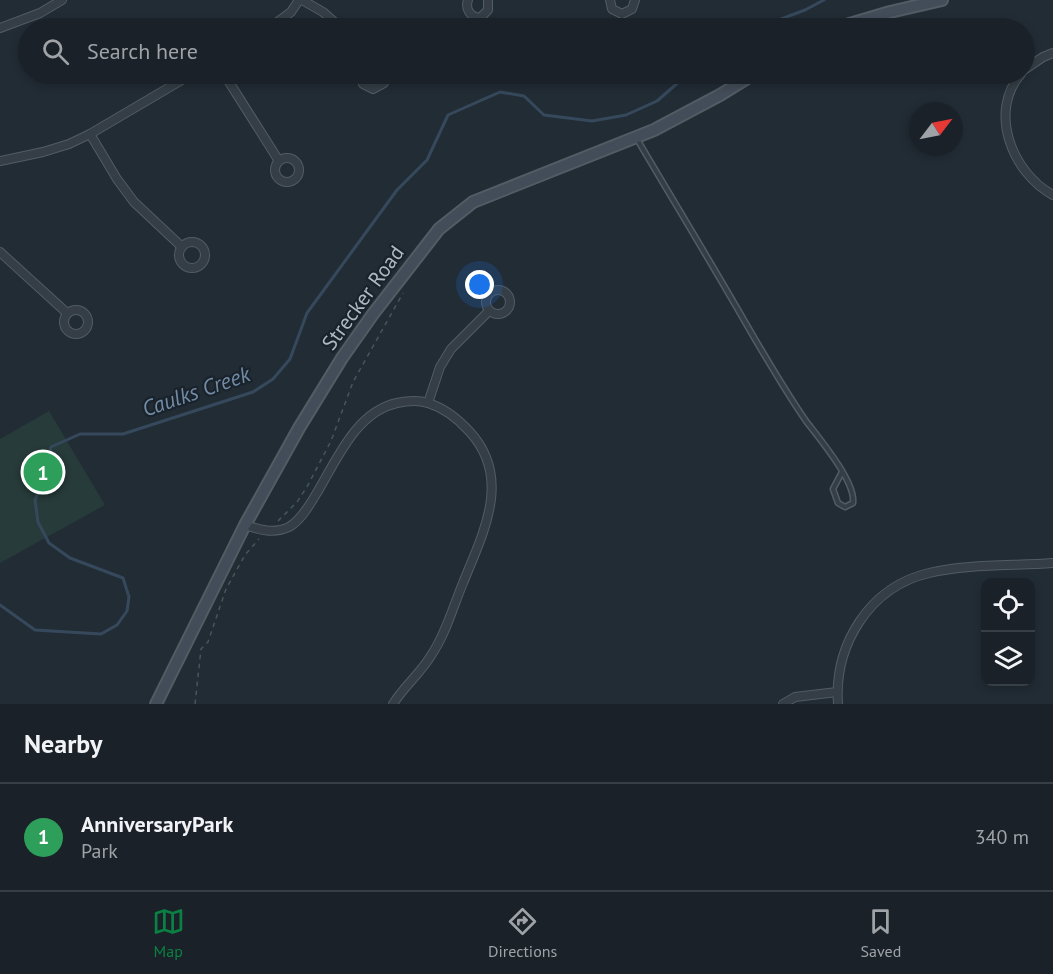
<!DOCTYPE html>
<style>
body{margin:0;font-family:"PT Sans",sans-serif;background:#232930;color:#f1f3f6}
.controls{position:absolute;right:18px;bottom:18px;display:grid;overflow:hidden;border-radius:12px;box-shadow:0 3px 9px #0003}
.controls button{width:54px;height:54px;display:grid;place-items:center;padding:0;border:0;border-bottom:2px solid #383e45;background:#1a2128;color:#f1f3f6;font:30px sans-serif}
.compass{position:absolute;left:909px;top:102px;width:54px;height:54px;border-radius:50%;background:#1a2128;box-shadow:0 3px 9px #0003;rotate:58deg}
.you{position:absolute;left:480px;top:285px;width:21px;height:21px;margin:-15px;border:4px solid #fff;border-radius:50%;background:#1a73e8;box-shadow:0 0 0 9px #1a73e833}
.badge{display:grid;place-items:center;width:39px;height:39px;border-radius:50%;background:#0b8043;color:#fff;font-size:20px;font-weight:700}
.pin{position:absolute;translate:-50% -50%;border:3px solid #fff;box-shadow:0 2px 6px #0006}
.list{margin:0;padding:0;list-style:none}
h2{display:flex;justify-content:space-between;align-items:center;height:78px;margin:0;padding:0 24px;font-size:26px}
h2 small{font-size:20px;font-weight:400;color:#9fa3a8}
.list li{display:grid;grid-template-columns:39px 1fr auto;gap:18px;align-items:center;box-sizing:border-box;height:108px;padding:0 24px;border-top:2px solid #383e45}
.list b{display:block;font-size:22px;white-space:nowrap}
.list p{margin:0;font-size:20px;white-space:nowrap;color:#9fa3a8}
.list em{font-size:20px;font-style:normal;color:#9fa3a8}
.icon{flex:none;width:33px;height:33px;fill:none;stroke:currentColor;stroke-width:2;stroke-linecap:round;stroke-linejoin:round}
.map{position:relative;flex:none;width:1053px;height:704px;overflow:hidden}
.search{position:absolute;background:#1a2128;box-shadow:0 3px 9px #0003;left:18px;right:18px;top:18px;height:66px;display:flex;align-items:center;gap:15px;box-sizing:border-box;padding:0 21px;border-radius:33px;color:#9fa3a8;font-size:22px}
.sheet{height:186px;background:#1a2128}
nav{display:flex;justify-content:space-around;align-items:center;box-sizing:border-box;height:84px;border-top:2px solid #383e45;background:#1a2128;font-size:16px;color:#9fa3a8}
nav a{display:grid;justify-items:center;gap:3px}
nav .on{color:#0b8043}
.map>svg:first-child{display:block}
.green{fill:#273b3a}
.lines{fill:none;stroke-linecap:round;stroke-linejoin:round}
.stream{stroke:#36495c;stroke-width:3}
.lane-casing{stroke:#525c64;stroke-width:7}
.street-casing{stroke:#525c64;stroke-width:10}
.secondary-casing{stroke:#525c64;stroke-width:14}
.path{stroke:#455758;stroke-width:1.5;stroke-dasharray:4.5 4.5;stroke-linecap:butt}
.lane{stroke:#353e46;stroke-width:4}
.street{stroke:#353e46;stroke-width:8}
.secondary{stroke:#434d59;stroke-width:10}
.labels{text-anchor:middle;stroke-width:4.5;stroke-linejoin:round;paint-order:stroke}
.street-label{font-size:21px;fill:#afb9c3;stroke:#1a232b}
.water-label{font-size:22px;font-style:italic;fill:#728ca5;stroke:#1a232b}
</style>
<div class="map">
<svg width="1053" height="704" viewBox="0 0 1053 704">
<rect width="100%" height="100%" fill="#222c35"/>
<path class="green" d="M49 411 105 505 0 563V439Z"/>
<g class="lines">
<g class="stream">
<path d="M757 28 805 10 824 0"/>
<path d="M0 605 35 630 101 634 117 625 127 611 129 597 123 578 70 558 49 543 38 522 35 500 42 482 51 447 80 434H123L253 392 273 379 290 359 307 313 397 190 427 160 448 115 500 92 524 96 544 115 592 121 626 115 657 101 688 74"/>
</g>
<g class="lane-casing">
<path id="lane" d="M637 139C670 195 704 251 737 308 759 346 781 385 806 421 819 438 856 482 853 503L845 507 838 503 833 489 842 472"/>
</g>
<g class="street-casing">
<g id="street">
<path d="M302 0 323 12 341 28"/>
<path d="M468 0C465 9 470 17 480 18L488 10V0"/>
<path d="M610 0 612 9 622 14 632 9 635 0"/>
<path d="M0 28 40 13 62 0"/>
<path d="M269 28 291 12 299 0"/>
<path d="M1024 70 1043 57 1053 53"/>
<path d="M224 74 279 161"/>
<path d="M361 74 363 84 373 89 384 83 385 74"/>
<path d="M1021 74C988 111 1012 173 1053 195"/>
<path d="M90 134 117 179 134 202 182 247"/>
<circle cx="287" cy="170" r="12"/>
<path d="M0 161 43 152 69 144 90 134 192 74"/>
<circle cx="192" cy="255" r="13"/>
<path d="M0 252 67 313"/>
<circle cx="498" cy="302" r="12"/>
<circle cx="76" cy="322" r="12"/>
<path d="M428 403 440 367 451 349 489 311"/>
<path d="M245 525C260 530 274 534 289 527 300 521 309 506 315 496 336 462 355 412 397 403 406 401 419 400 428 403 444 408 458 419 469 431 513 478 483 533 463 583 453 607 446 633 432 654 421 673 404 686 393 704"/>
<path d="M783 704 795 697 837 692"/>
<path d="M838 704C834 645 869 587 929 573 966 564 1014 566 1052 563"/>
</g>
</g>
<g class="secondary-casing">
<g id="secondary">
<path d="M836 28 890 12 942 0"/>
<path d="M156 704 245 525 299 428 342 358 373 314 439 229 473 202 654 130 720 95 754 74"/>
</g>
</g>
<g class="path">
<path d="M278 521 297 502 308 485 331 441 353 382 403 293"/>
<path d="M195 704 201 649 208 642 226 589 245 555 259 539"/>
</g>
<use href="#lane" class="lane"/>
<use href="#street" class="street"/>
<use href="#secondary" class="secondary"/>
</g>
<g class="labels">
<g class="street-label">
<text transform="translate(363 298) rotate(-54)" y="7">Strecker Road</text>
</g>
<g class="water-label">
<text transform="translate(196 391) rotate(-19)" y="8">Caulks Creek</text>
</g>
</g>
</svg>
<div class="controls">
<button><svg class="icon" aria-label="locate" viewBox="0 0 24 24"><circle cx="12" cy="12" r="6"/><path d="M12 2v4M12 18v4M2 12h4M18 12h4"/></svg></button>
<button><svg class="icon" aria-label="layers" viewBox="0 0 24 24"><path d="M12 4l9 5-9 5-9-5zM3 14l9 5 9-5"/></svg></button>
</div>
<svg class="compass" viewBox="-18 -18 36 36"><path d="M0-13l5 13h-10z" fill="#e53935"/><path d="M0 13l5-13h-10z" fill="#9fa3a8"/></svg>
<div class="you"></div>
<div class="pin badge" style="left:43px;top:472px;background:#2e9e5b">1</div>
<div class="search"><svg class="icon" aria-label="search" viewBox="0 0 24 24"><circle cx="10" cy="10" r="6"/><path d="M15 15l6 6"/></svg>Search here</div>
</div>
<section class="sheet">
<h2>Nearby<small></small></h2>
<ul class="list">
<li><span class="badge" style="background:#2e9e5b">1</span><div><b>AnniversaryPark</b><p>Park</p></div><em>340 m</em></li>
</ul>
</section>
<nav>
<a class="on"><svg class="icon" aria-label="map" viewBox="0 0 24 24"><path d="M3 6l6-2 6 2 6-2v14l-6 2-6-2-6 2zM9 4v14M15 6v14"/></svg>Map</a>
<a><svg class="icon" aria-label="directions" viewBox="0 0 24 24"><path d="M12 3l9 9-9 9-9-9zM9 14v-3h6M13 9l2 2-2 2"/></svg>Directions</a>
<a><svg class="icon" aria-label="saved" viewBox="0 0 24 24"><path d="M7 4h10v16l-5-4-5 4z"/></svg>Saved</a>
</nav>
